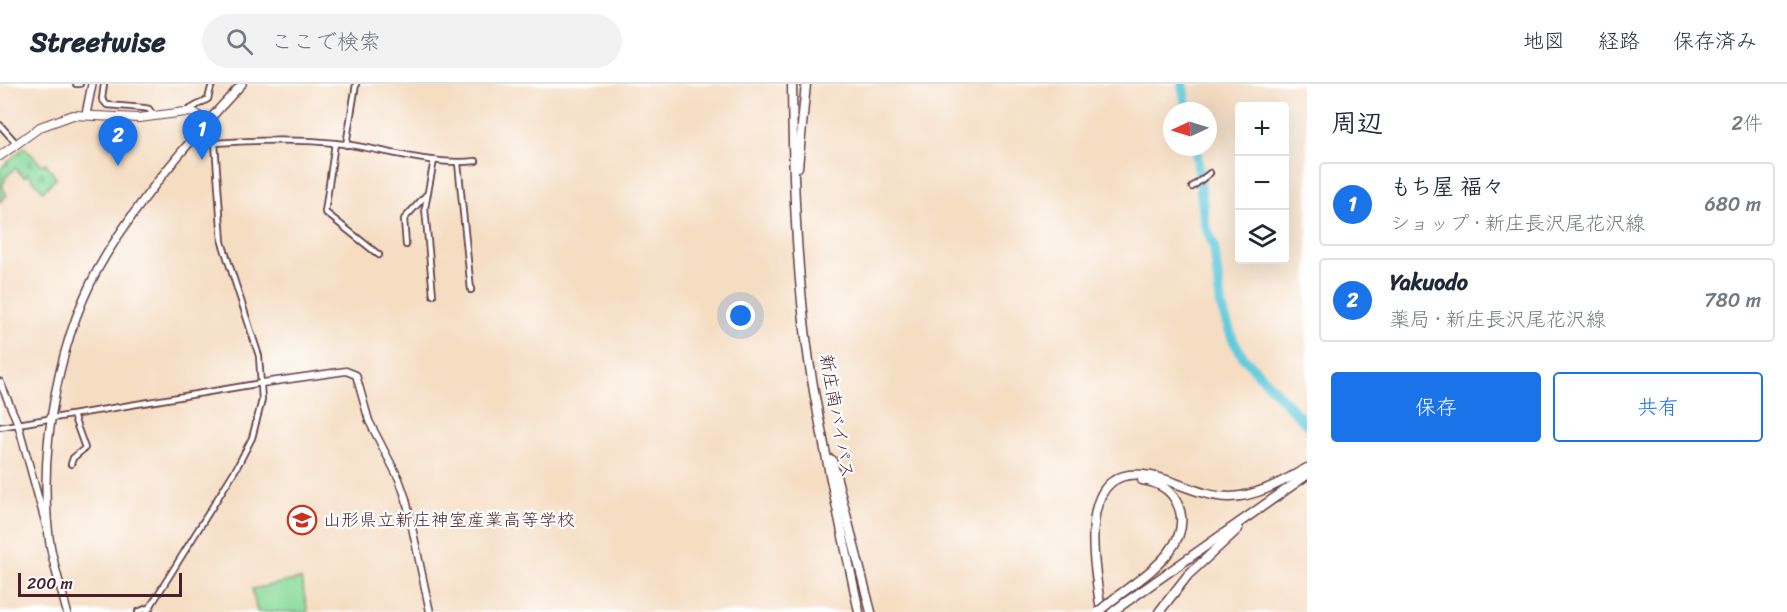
<!DOCTYPE html>
<html lang="ja">
<meta charset="utf-8">
<style>
body{margin:0;font-family:Sriracha,"Klee One",sans-serif;background:#f2f2f3;color:#1f2937}
.controls{position:absolute;right:18px;top:18px;display:grid;overflow:hidden;border-radius:6px;box-shadow:0 6px 24px #0002}
.controls button{width:54px;height:54px;display:grid;place-items:center;padding:0;border:0;border-bottom:2px solid #e0e1e3;background:#fff;color:#1f2937;font:30px sans-serif}
.compass{position:absolute;left:1163px;top:18px;width:54px;height:54px;border-radius:50%;background:#fff;box-shadow:0 6px 24px #0002;rotate:266deg}
.scale{position:absolute;left:18px;bottom:15px;width:164px;box-sizing:border-box;padding-left:6px;border:3px solid #4a1f2b;border-top:0;font-size:16px;line-height:21px;white-space:nowrap;color:#4a1f2b;-webkit-text-stroke:4px #fff;paint-order:stroke}
.you{position:absolute;left:741px;top:232px;width:21px;height:21px;margin:-15px;border:4px solid #fff;border-radius:50%;background:#1a73e8;box-shadow:0 0 0 9px #1a73e833}
.badge{display:grid;place-items:center;width:39px;height:39px;border-radius:50%;background:#1a73e8;color:#fff;font-size:20px;font-weight:700}
.pin{position:absolute;translate:-50% -50px;filter:drop-shadow(0 2px 3px #0008)}
.pin::after{content:'';position:absolute;top:32px;width:21px;height:18px;background:inherit;clip-path:polygon(0 0,100% 0,50% 100%)}
.list{margin:0;padding:0;list-style:none}
h2{display:flex;justify-content:space-between;align-items:center;height:78px;margin:0;padding:0 24px;font-size:26px}
h2 small{font-size:20px;font-weight:400;color:#747a83}
.list li{display:grid;grid-template-columns:39px 1fr auto;gap:18px;align-items:center;box-sizing:border-box;height:84px;margin:0 12px 12px;padding:0 12px;border:2px solid #e0e1e3;border-radius:6px}
.list b{display:block;font-size:22px;white-space:nowrap}
.list p{margin:0;font-size:20px;white-space:nowrap;color:#747a83}
.list em{font-size:20px;font-style:normal;color:#747a83}
.actions{display:flex;gap:12px;padding:18px 24px}
.actions a{flex:1;padding:14px 0;border:2px solid #1a73e8;border-radius:6px;text-align:center;font-size:21px;color:#1a73e8}
.actions .main{background:#1a73e8;color:#fff}
.icon{flex:none;width:33px;height:33px;fill:none;stroke:currentColor;stroke-width:2;stroke-linecap:round;stroke-linejoin:round}
.map{position:relative;flex:none;width:1307px;height:528px;overflow:hidden}
header{display:flex;align-items:center;gap:36px;box-sizing:border-box;height:84px;padding:0 30px;background:#fff;border-bottom:2px solid #e0e1e3}
header strong{font-size:28px}
nav{display:flex;gap:33px;margin-inline-start:auto;font-size:21px}
.search{width:420px;height:54px;background:#f2f2f3;display:flex;align-items:center;gap:15px;box-sizing:border-box;padding:0 21px;border-radius:33px;color:#747a83;font-size:22px}
main{display:flex}
aside{flex:1;background:#fff}
.map>svg:first-child{display:block}
.green{fill:#8adb9b;stroke:#6a7d63;stroke-width:1.5}
.cemetery{fill:url(#cemetery-stones);stroke:#6a7d63;stroke-width:1.5}
.lines{fill:none;stroke-linecap:round;stroke-linejoin:round}
.river{stroke:#5fc9da;stroke-width:10}
.minor-casing{stroke:#643c42;stroke-width:8}
.tertiary-casing{stroke:#643c42;stroke-width:9}
.secondary-casing{stroke:#643c42;stroke-width:10}
.primary-casing{stroke:#643c42;stroke-width:10}
.motorway-casing{stroke:#643c42;stroke-width:11}
.minor{stroke:#fff;stroke-width:4.5}
.tertiary{stroke:#fff;stroke-width:6}
.secondary{stroke:#fff;stroke-width:7}
.primary{stroke:#fff;stroke-width:8}
.motorway{stroke:#fff;stroke-width:8}
.motorway-bridge-casing{stroke:#643c42;stroke-width:11;stroke-linecap:butt}
.motorway-bridge{stroke:#fff;stroke-width:8}
.labels{text-anchor:middle;stroke-width:4.5;stroke-linejoin:round;paint-order:stroke}
.street-label{font-size:18px;fill:#4a1f2b;stroke:#fff}
.poi-label{font-size:18px;fill:#4a1f2b;stroke:#fff;text-anchor:start}
</style>
<header>
<strong>Streetwise</strong>
<div class="search"><svg class="icon" aria-label="search" viewBox="0 0 24 24"><circle cx="10" cy="10" r="6"/><path d="M15 15l6 6"/></svg>ここで検索</div>
<nav><a>地図</a><a>経路</a><a>保存済み</a></nav>
</header>
<main>
<div class="map">
<svg width="1307" height="528" viewBox="0 0 1307 528">
<defs>
<pattern id="cemetery-stones" width="16" height="16" patternUnits="userSpaceOnUse" patternTransform="scale(1.5)"><rect width="16" height="16" fill="#8adb9b"/><path d="M2 7V4a2 2 0 0 1 4 0v3zM10 15v-3a2 2 0 0 1 4 0v3z" fill="#79bc86"/></pattern>
</defs>
<rect width="100%" height="100%" fill="#fff"/>
<filter id="ink" filterUnits="userSpaceOnUse"><feTurbulence type="fractalNoise" baseFrequency=".0167" numOctaves="2"/><feDisplacementMap in="SourceGraphic" scale="12" xChannelSelector="R" yChannelSelector="G"/><feConvolveMatrix kernelMatrix="1 2 1 2 8 2 1 2 1" color-interpolation-filters="sRGB"/></filter>
<filter id="wash" filterUnits="userSpaceOnUse"><feTurbulence type="fractalNoise" baseFrequency=".008" numOctaves="4" result="noise"/><feDisplacementMap in="SourceGraphic" scale="24" xChannelSelector="R" yChannelSelector="G"/><feGaussianBlur stdDeviation="1.35" result="paint"/><feColorMatrix in="noise" values="0 0 0 0 0 0 0 0 0 0 0 0 0 0 0 0 0 1.4 0 .05"/><feComposite in="paint" operator="in"/></filter>
<g filter="url(#wash)">
<rect width="100%" height="100%" fill="#f5ddc2"/>
<path class="green" d="M301 495 308 528H257L252 505Z"/>
<path class="cemetery" d="M24 63 42 81 46 79 56 94 43 107 28 90 24 93 15 84 4 95 5 97 2 102 7 111 0 118V85Z"/>
<g class="lines">
<g class="river">
<path d="M1182 0 1187 27"/>
<path d="M1196 63 1205 141 1214 163 1221 222 1233 256 1244 274 1307 341"/>
</g>
</g>
</g>
<g filter="url(#ink)">
<g class="lines">
<g class="minor-casing">
<g id="minor">
<path d="M76 0H80"/>
<path d="M104 0 102 15 107 21 144 24 149 25 154 32"/>
<path d="M185 28 208 15 212 0"/>
<path d="M0 41 16 59"/>
<path d="M215 59C257 56 302 55 344 60 388 66 431 82 476 77"/>
<path d="M335 59 325 128 379 171"/>
<path d="M346 61 356 0"/>
<path d="M458 79 471 206"/>
<path d="M1192 103 1210 89"/>
<path d="M406 161 404 135 426 111"/>
<path d="M433 211 425 124 434 76"/>
<path d="M0 343 262 299"/>
<path d="M71 380 73 374 85 364 73 331"/>
<path d="M138 528 150 523"/>
<path d="M147 528 237 383 252 354 262 316 259 272 222 158 215 59 206 39"/>
</g>
</g>
<g class="tertiary-casing">
<g id="tertiary">
<path d="M0 298 18 340 47 445"/>
<path d="M262 299 346 287 356 291 369 337 399 395 406 415 430 528"/>
</g>
</g>
<g class="secondary-casing">
<g id="secondary">
<path d="M86 30 92 0"/>
<path d="M67 528C61 503 52 478 49 453 38 363 59 248 106 171 142 112 194 51 242 0"/>
</g>
</g>
<g class="primary-casing">
<path id="primary" d="M0 72 40 43 73 31 139 34 185 28 195 29 206 37"/>
</g>
<g class="motorway-casing">
<g id="motorway">
<path d="M792 0C793 93 796 185 809 277 822 362 842 445 859 528"/>
<path d="M798 83 806 0"/>
<path d="M832 376 871 528"/>
<path d="M1115 514C1142 493 1199 460 1176 417 1169 404 1156 398 1142 396"/>
<path d="M1101 528C1096 486 1071 376 1151 392 1178 397 1201 413 1230 413 1259 412 1283 397 1307 384"/>
<path d="M1112 528 1307 391"/>
<path d="M1159 528 1188 491 1238 445"/>
</g>
</g>
<use href="#minor" class="minor"/>
<use href="#tertiary" class="tertiary"/>
<use href="#secondary" class="secondary"/>
<use href="#primary" class="primary"/>
<use href="#motorway" class="motorway"/>
<g class="motorway-bridge-casing">
<path id="motorway-bridge" d="M1098 528 1115 514"/>
</g>
<use href="#motorway-bridge" class="motorway-bridge"/>
</g>
</g>
<defs>
<g id="school-ring" transform="scale(1.5)"><circle r="9.5" fill="#fff" stroke="#c8321e" stroke-width="1.5"/><path d="M0-5L7-2L0 1L-7-2ZM-4 1L0 2.5L4 1V4Q0 6-4 4Z" fill="#c8321e"/></g>
</defs>
<g fill-rule="evenodd">
<use href="#school-ring" x="302" y="436"/>
</g>
<g class="labels">
<g class="street-label">
<text transform="translate(837 332) rotate(80)" y="6">新庄南バイパス</text>
</g>
<g class="poi-label">
<text x="323" y="442">山形県立新庄神室産業高等学校</text>
</g>
</g>
</svg>
<div class="controls">
<button>+</button>
<button>−</button>
<button><svg class="icon" aria-label="layers" viewBox="0 0 24 24"><path d="M12 4l9 5-9 5-9-5zM3 14l9 5 9-5"/></svg></button>
</div>
<svg class="compass" viewBox="-18 -18 36 36"><path d="M0-13l5 13h-10z" fill="#e53935"/><path d="M0 13l5-13h-10z" fill="#747a83"/></svg>
<div class="scale">200 m</div>
<div class="you"></div>
<div class="pin badge" style="left:202px;top:76px">1</div>
<div class="pin badge" style="left:118px;top:82px">2</div>
</div>
<aside>
<h2>周辺<small>2件</small></h2>
<ul class="list">
<li><span class="badge">1</span><div><b>もち屋 福々</b><p>ショップ · 新庄長沢尾花沢線</p></div><em>680 m</em></li>
<li><span class="badge">2</span><div><b>Yakuodo</b><p>薬局 · 新庄長沢尾花沢線</p></div><em>780 m</em></li>
</ul>
<div class="actions"><a class="main">保存</a><a>共有</a></div>
</aside>
</main>
